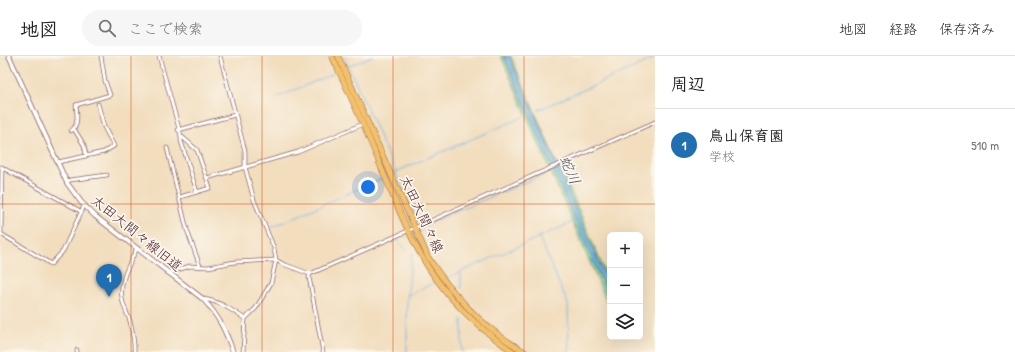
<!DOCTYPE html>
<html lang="ja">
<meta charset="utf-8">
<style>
body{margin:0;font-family:"Patrick Hand","Klee One",sans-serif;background:#f6f6f6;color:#222}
.controls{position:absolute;right:12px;bottom:12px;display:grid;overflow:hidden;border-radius:6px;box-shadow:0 4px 16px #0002}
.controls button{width:36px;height:36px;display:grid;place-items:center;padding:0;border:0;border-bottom:1px solid #e0e0e0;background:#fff;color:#222;font:20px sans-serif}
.you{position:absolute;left:368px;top:131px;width:14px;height:14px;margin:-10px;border:3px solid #fff;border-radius:50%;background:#1a73e8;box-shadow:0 0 0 6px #1a73e833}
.badge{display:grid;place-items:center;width:26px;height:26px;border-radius:50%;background:#1f6fb2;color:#fff;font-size:13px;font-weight:700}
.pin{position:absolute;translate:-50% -33px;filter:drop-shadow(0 1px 2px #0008)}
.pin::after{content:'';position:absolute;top:21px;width:14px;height:12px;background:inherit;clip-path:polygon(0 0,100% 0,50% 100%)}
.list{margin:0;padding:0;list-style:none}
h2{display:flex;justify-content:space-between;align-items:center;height:52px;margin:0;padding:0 16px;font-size:17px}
h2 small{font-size:13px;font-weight:400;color:#767676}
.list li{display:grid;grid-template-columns:26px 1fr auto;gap:12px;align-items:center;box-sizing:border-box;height:72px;padding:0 16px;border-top:1px solid #e0e0e0}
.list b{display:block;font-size:15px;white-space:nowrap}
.list p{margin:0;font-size:13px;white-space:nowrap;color:#767676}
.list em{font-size:13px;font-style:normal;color:#767676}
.icon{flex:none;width:22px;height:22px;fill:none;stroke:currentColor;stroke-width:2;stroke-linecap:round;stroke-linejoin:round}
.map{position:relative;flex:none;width:655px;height:296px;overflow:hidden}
header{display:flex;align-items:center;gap:24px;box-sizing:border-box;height:56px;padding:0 20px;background:#fff;border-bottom:1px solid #e0e0e0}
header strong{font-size:19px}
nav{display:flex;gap:22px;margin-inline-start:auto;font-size:14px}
.search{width:280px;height:36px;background:#f6f6f6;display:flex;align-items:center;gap:10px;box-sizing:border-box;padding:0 14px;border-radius:22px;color:#767676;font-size:15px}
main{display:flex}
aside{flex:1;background:#fff}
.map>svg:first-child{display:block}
.green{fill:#84d89b;stroke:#677c63}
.water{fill:#6bb1e1;stroke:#5a6886}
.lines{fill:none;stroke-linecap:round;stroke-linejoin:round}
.stream{stroke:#6bb1e1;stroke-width:1}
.minor-casing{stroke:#85625e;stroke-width:4.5}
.tertiary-casing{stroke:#85625e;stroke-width:5.5}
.primary-casing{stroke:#85625e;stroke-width:6}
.minor{stroke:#fff;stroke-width:3}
.tertiary{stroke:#fff;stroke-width:4}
.primary{stroke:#f4c16a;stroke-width:5}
.grid{fill:none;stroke:#d8530f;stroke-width:1;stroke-opacity:0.55}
.labels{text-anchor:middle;stroke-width:3.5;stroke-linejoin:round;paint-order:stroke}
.street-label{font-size:14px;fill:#4a1f2b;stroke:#fbf7ec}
.water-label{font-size:15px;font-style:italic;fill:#56526b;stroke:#fbf7ec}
</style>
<header>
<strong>地図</strong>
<div class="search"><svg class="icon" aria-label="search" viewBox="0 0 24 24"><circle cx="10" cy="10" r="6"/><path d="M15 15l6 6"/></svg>ここで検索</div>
<nav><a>地図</a><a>経路</a><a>保存済み</a></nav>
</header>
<main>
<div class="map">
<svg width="655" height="296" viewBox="0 0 655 296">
<rect width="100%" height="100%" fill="#fbf7ec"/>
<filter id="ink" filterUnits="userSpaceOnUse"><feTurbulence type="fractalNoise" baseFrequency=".025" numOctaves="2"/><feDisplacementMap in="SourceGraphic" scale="8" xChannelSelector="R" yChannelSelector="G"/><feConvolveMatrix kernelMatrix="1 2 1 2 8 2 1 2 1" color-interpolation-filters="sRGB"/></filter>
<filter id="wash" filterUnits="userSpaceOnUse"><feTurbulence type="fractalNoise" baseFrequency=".012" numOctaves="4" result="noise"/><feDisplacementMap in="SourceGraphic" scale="16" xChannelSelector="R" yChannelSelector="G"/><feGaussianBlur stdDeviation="0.9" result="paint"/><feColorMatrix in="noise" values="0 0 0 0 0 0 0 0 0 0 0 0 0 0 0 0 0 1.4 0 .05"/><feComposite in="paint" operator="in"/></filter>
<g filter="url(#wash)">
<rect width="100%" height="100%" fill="#f2ddbd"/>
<g class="green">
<path d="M501 0H504L610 244V253Z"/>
<path d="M509 0H511L557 107 560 110 610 227V232Z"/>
</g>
<path class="water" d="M504 0H509L610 232V244Z"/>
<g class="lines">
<g class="stream">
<path d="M344 0 416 163 420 166 419 167"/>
<path d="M349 10 372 0"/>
<path d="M278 41 333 18"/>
<path d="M538 54 655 2"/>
<path d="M393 117 523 61"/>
<path d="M270 172 383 122"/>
<path d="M421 176 423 172 434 165 545 118"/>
<path d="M539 181 568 248 569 296"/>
<path d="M396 183 407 194"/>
<path d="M461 217V232"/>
<path d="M445 223 575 165"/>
<path d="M408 239 436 226"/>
<path d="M462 263V296"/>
<path d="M407 296V245L412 197"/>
</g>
</g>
</g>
<g filter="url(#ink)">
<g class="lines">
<g class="minor-casing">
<g id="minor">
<path d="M159 0 181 80V85L197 136"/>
<path d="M220 0 245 95V111L254 144 274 192 276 204 271 227 256 252 245 263 243 296"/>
<path d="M74 73 84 89 86 99"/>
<path d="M178 74 235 59"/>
<path d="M71 75C79 69 77 58 76 49L110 39 105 25 101 0"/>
<path d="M167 92 187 174 200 210"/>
<path d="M58 106 104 96 114 90 104 71 98 48"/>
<path d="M1 111 82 156"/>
<path d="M2 111 1 178 51 208 63 195 84 150"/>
<path d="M207 122 298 96 363 68"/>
<path d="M67 125 70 124 107 119"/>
<path d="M180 141 210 132 197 94 181 80"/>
<path d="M168 217 190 210 208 211 235 206 276 204 283 208 310 218 655 66"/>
<path d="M310 218 309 221 323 296"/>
<path d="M203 243C219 245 232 254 245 263"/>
<path d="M77 296V294"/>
<path d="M134 296C135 286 132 275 130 265 127 257 123 250 122 242 119 225 130 207 137 192"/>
</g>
</g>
<g class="tertiary-casing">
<path id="tertiary" d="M9 0 67 127 81 146 95 160 203 243C219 261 225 273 233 296"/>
</g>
<g class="primary-casing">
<g id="primary">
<path d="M332 0C349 37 366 73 381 111 397 149 412 190 437 224 458 253 485 277 514 296"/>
<path d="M338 0 428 201C453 240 484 273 525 296"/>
</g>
</g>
<use href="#minor" class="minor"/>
<use href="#tertiary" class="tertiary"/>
<use href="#primary" class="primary"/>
</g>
</g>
<path class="grid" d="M131 0V296M262 0V296M393 0V296M524 0V296M0 148H655"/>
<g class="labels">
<g class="street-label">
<text transform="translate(422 158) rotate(65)" y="5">太田大間々線</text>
<text transform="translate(137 177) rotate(39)" y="5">太田大間々線旧道</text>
</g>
<g class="water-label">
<text transform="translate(570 114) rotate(67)" y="5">蛇川</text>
</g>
</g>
</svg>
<div class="controls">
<button>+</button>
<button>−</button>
<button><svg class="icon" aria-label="layers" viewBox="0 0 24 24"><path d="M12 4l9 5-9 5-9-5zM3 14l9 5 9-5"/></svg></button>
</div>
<div class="you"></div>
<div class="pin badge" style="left:109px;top:241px">1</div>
</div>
<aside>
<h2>周辺<small></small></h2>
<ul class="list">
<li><span class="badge">1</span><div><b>鳥山保育園</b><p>学校</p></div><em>510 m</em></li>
</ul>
</aside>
</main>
